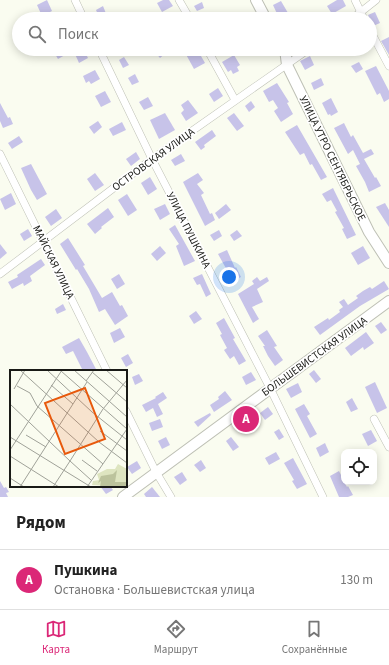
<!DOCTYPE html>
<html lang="ru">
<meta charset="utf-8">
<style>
body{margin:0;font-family:"Source Sans 3",sans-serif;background:#f6f6f6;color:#222}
.controls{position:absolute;right:12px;bottom:12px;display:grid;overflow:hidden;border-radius:8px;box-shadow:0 2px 10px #0003}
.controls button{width:36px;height:36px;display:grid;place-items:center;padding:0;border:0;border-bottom:1px solid #e0e0e0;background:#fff;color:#222;font:20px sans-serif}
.you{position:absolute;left:229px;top:277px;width:14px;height:14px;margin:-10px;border:3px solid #fff;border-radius:50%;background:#1a73e8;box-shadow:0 0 0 6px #1a73e833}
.badge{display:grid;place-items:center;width:26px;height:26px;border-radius:50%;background:#db2777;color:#fff;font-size:13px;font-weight:700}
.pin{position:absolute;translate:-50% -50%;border:2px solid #fff;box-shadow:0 1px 4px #0006}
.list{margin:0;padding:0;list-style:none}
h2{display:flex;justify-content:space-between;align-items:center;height:52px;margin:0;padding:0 16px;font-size:17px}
h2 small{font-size:13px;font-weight:400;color:#767676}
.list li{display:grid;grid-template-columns:26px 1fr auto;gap:12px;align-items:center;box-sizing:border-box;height:60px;padding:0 16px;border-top:1px solid #e0e0e0}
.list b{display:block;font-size:15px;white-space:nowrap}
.list p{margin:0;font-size:13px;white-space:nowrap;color:#767676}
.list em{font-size:13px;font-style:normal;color:#767676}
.icon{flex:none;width:22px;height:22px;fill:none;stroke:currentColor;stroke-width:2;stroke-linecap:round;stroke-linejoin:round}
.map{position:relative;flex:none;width:389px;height:497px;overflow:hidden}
.search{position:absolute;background:#fff;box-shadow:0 2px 10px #0003;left:12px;right:12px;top:12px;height:44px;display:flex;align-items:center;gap:10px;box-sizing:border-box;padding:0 14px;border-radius:22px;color:#767676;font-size:15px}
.sheet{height:112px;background:#fff}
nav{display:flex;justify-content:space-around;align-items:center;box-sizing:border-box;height:56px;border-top:1px solid #e0e0e0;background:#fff;font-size:11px;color:#767676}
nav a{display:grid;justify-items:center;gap:2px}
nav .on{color:#db2777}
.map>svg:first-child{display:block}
.building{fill:#c7c3e9}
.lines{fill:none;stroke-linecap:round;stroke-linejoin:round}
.street-casing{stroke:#bec0b5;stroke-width:8}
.secondary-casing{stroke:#bec0b5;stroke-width:12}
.street{stroke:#fff;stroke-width:7}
.secondary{stroke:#fff;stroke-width:10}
.labels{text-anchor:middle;stroke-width:3.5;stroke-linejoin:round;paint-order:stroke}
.street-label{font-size:11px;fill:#191a16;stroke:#fff}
.inset-road{fill:none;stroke:#a0a299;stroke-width:1}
.view{fill:#e8590c;fill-opacity:0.15;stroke:#e8590c;stroke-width:2}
.inset-edge{fill:none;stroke:#191a16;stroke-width:2}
</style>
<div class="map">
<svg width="389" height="497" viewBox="0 0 389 497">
<rect width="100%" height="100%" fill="#fafcf0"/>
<g class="building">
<path d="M47 0 52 11 42 16 37 5Z"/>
<path d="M163 0H169L173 6 162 12 157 3Z"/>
<path d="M337 0H343L346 6 332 14 327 6Z"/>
<path d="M281 1 288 13 279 18 273 5Z"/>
<path d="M202 2 204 8 197 11 194 6Z"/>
<path d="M103 6 107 16 100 19 96 10Z"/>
<path d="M375 12 380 23 373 26 368 15Z"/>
<path d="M389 37V55L381 41Z"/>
<path d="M52 49H62L65 55 58 59Z"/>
<path d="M159 49H164L167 52 160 58 155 52Z"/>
<path d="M183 49H197L205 63 194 69Z"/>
<path d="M234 49H251L238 56Z"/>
<path d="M84 50 88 58 79 63 75 54Z"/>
<path d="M234 55 240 65 237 67 239 71 233 74 231 70 228 72 222 62Z"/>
<path d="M310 56 314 65 305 70 300 61Z"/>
<path d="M124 57 129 65 123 68 119 60Z"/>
<path d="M359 62 363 69 356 73 351 66Z"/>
<path d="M376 66 389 91V99L384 102 380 93 377 95 365 71Z"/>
<path d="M95 70 100 79 91 84 89 81 86 83 83 76Z"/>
<path d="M135 74 139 82 132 85 128 78Z"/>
<path d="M321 78 324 85 314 90 311 83Z"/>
<path d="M277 83 289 102 287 103 293 114 281 122 274 111 278 108 273 100 269 102 263 91Z"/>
<path d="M218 88 223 96 214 102 209 94Z"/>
<path d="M105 91 111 102 101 107 95 96Z"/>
<path d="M148 97 153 106 144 110 139 102Z"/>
<path d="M331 98 338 112 331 116 330 114 328 115 322 103Z"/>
<path d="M188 100 198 113 186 121 181 113 184 110 181 105Z"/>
<path d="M251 101 255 107 249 112 245 106Z"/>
<path d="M0 103 8 118 10 117 13 124 3 128 0 121Z"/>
<path d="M165 113 175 130 159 139 150 120Z"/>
<path d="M234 113 244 126 237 131 227 118Z"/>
<path d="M98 121 102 127 94 134 89 127Z"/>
<path d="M122 122 126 130 113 136 109 129Z"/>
<path d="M344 123 351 137 353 135 363 153 371 149 374 154 364 159 375 178 376 177 381 186 369 192 365 182 356 166 360 164 353 150 348 154 334 128Z"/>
<path d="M297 125 327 177 321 180 312 164 310 165 304 153 300 155 285 132Z"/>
<path d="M212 130 216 136 204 145 205 147 201 150 195 142Z"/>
<path d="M19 136 23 142 12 149 8 143Z"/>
<path d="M136 152 140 159 131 166 126 159Z"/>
<path d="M181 154 185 161 175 166 171 160Z"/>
<path d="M31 164 47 194 37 200 31 190 21 168Z"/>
<path d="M95 173 104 185 95 191 87 179Z"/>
<path d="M198 173 203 180 197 184 204 193 201 195 210 214 212 213 215 220 205 226 183 182Z"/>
<path d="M150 177 157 189 148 195 141 183Z"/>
<path d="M333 188 356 235 347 239 342 229 344 228 335 212 337 211 331 200 327 202 322 194Z"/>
<path d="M11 193 16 204 5 210 0 199Z"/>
<path d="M127 194 137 210 128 216 118 200Z"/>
<path d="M385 203 389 210V227L376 207Z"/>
<path d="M165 204 170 214 160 220 154 209Z"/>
<path d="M226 204 231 210 219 219 215 213Z"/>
<path d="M108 208 114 217 101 227 102 228 95 234 87 224Z"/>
<path d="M56 209 62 218 51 226 45 217Z"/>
<path d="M175 225 195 261 184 266 176 246 179 244 169 229Z"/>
<path d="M28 229 32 236 24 241 20 234Z"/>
<path d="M219 230 222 236 214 241 210 235Z"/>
<path d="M237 230 242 236 234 241 230 235Z"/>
<path d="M68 238 85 265 83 266 102 298 112 292 120 306 122 305 128 316 115 325 105 309 99 312 89 289 77 269 76 270 60 244Z"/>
<path d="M0 244 7 253 0 259Z"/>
<path d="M160 246 166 253 157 261 151 254Z"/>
<path d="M363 246 370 258 358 265 351 253Z"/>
<path d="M227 250 235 268 236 267 241 277 233 281 218 254Z"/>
<path d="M41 259 45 265 30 276 32 281 24 286 23 283 12 289 8 282 18 277 17 275Z"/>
<path d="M119 274 125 284 117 289 111 279Z"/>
<path d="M202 274 211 294 206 297 200 284 197 285 193 278Z"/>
<path d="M257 277 260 281 267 277 269 281 257 289 263 302 252 307 259 319 253 323 238 294 254 284 252 281Z"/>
<path d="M384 281 389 289 360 306 320 335 314 327 328 318 329 320 340 312 339 310 343 307 339 302 344 299 348 305 358 298 356 296 363 291 370 287 372 289Z"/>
<path d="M63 304 66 310 57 314 55 309Z"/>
<path d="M196 311 202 319 194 324 189 316Z"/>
<path d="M224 318 235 338 233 339 246 361 239 365 234 356 230 359 224 350 227 348 220 335 222 334 216 323Z"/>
<path d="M381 322 387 330 381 334 375 326Z"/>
<path d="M120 328 125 337 114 343 110 333Z"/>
<path d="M267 330 277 346 274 347 283 360 275 366 268 356 263 346H265L258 336Z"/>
<path d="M366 332 374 343 364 350 363 347 351 356 345 348Z"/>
<path d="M79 338 87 352 97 371H83L73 351 66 354 62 347Z"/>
<path d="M128 354 133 363 126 367 121 358Z"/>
<path d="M314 370 321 379 316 383 309 374Z"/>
<path d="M251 372 256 380 246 385 242 377Z"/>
<path d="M139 374 143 381 135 385 132 377Z"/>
<path d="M375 382 387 408 377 413 365 387Z"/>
<path d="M298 383 302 392 291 398 286 389Z"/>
<path d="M225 391 232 400 214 412 210 405 219 399 218 397Z"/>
<path d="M163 392 167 398 158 404 163 414 157 417 153 408 146 412 142 405 156 398 155 397Z"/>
<path d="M352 398 358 409 351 412 346 402Z"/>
<path d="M304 404 310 414 307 416 317 434 310 438 295 409Z"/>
<path d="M268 407 273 414 265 420 260 413Z"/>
<path d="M210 413 211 415 198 427 194 422Z"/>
<path d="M160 419 163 427 152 431 149 423Z"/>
<path d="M279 429 284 437 279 440 274 432Z"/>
<path d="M371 430 377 441 368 446 362 434Z"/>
<path d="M166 437 170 445 162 449 158 441Z"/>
<path d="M231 437 239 447 233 451 226 441Z"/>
<path d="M325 443 329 452 320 457 316 448Z"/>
<path d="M276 452 280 459 269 465 265 458Z"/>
<path d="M293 458 307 484 297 489 292 481 294 480 284 463Z"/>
<path d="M201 460 206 468 200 472 194 465Z"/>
<path d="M137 461 141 468 132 474 127 467Z"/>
<path d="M339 471 347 487 348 486 353 495 348 497H339L330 476Z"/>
<path d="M182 472 187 480 180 485 174 477Z"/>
<path d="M0 481 4 488 6 487 9 492 6 493 8 497H0Z"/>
<path d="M100 486H110L113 490 106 494Z"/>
<path d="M152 487 160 497H146L144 494Z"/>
</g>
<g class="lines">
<g class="street-casing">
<g id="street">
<path d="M75 0 84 19"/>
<path d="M179 0 190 19"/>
<path d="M355 0 364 19"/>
<path d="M352 19 376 0"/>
<path d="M370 30 389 66"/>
<path d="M99 49 152 159 270 388 323 497"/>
<path d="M207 49 235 100"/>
<path d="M0 154 107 371"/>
<path d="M0 274 152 159 309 49"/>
<path d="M126 411 156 472 171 497"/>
<path d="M374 419 389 447"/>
</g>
</g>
<g class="secondary-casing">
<g id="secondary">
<path d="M256 0 266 19"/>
<path d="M285 49 287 65 369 232 389 263"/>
<path d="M123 497 389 301"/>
</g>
</g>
<use href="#street" class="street"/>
<use href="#secondary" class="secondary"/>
</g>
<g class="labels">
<g class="street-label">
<text transform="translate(333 158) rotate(64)" y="4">УЛИЦА УТРО СЕНТЯБРЬСКОЕ</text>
<text transform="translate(153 159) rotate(-36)" y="4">ОСТРОВСКАЯ УЛИЦА</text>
<text transform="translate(189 230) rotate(63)" y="4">УЛИЦА ПУШКИНА</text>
<text transform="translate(54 262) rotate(64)" y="4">МАЙСКАЯ УЛИЦА</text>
<text transform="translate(314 356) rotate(-36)" y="4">БОЛЬШЕВИСТСКАЯ УЛИЦА</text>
</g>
</g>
<g transform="translate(10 370)">
<rect width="117" height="117" fill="#fafcf0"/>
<path d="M108 94 117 99V117L82 115 83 111 89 110 87 104 97 99H105Z" fill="#dee5c0"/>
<path d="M107 100 105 112H116L117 117H90L91 111 88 113 91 106 103 104Z" fill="#bcc39c"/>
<path class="inset-road" d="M10 0 89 72 117 93M37 0 82 42 117 70M64 0 117 47M96 0 117 18M51 1 117 59M82 2 117 32M76 11 84 0M41 15 63 34M7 16 20 23 27 36 93 94M4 19 15 0M0 34 60 91 43 117M90 61 117 81M16 65 36 77M0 67 81 117M0 80 52 0M0 86 49 117M72 90 87 101M0 108 14 117M81 110 60 91 93 39 117 10M10 117 77 12M77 117 117 59"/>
<path class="view" d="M75 18 95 69 55 84 35 33Z"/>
<rect width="117" height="117" class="inset-edge"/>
</g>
</svg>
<div class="controls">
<button><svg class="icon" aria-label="locate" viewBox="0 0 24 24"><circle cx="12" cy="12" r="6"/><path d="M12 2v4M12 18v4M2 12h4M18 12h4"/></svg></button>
</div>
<div class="you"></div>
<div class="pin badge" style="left:246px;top:419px">A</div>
<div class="search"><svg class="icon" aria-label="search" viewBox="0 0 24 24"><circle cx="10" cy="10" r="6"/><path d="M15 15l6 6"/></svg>Поиск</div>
</div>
<section class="sheet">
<h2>Рядом<small></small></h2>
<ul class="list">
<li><span class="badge">A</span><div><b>Пушкина</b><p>Остановка · Большевистская улица</p></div><em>130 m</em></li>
</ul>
</section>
<nav>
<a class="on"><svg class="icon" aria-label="map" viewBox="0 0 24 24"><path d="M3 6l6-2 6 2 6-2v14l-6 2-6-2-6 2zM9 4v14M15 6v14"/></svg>Карта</a>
<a><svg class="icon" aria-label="directions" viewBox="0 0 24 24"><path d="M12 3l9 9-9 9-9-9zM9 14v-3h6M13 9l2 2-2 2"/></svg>Маршрут</a>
<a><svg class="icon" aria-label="saved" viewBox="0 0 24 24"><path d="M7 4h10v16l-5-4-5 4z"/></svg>Сохранённые</a>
</nav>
